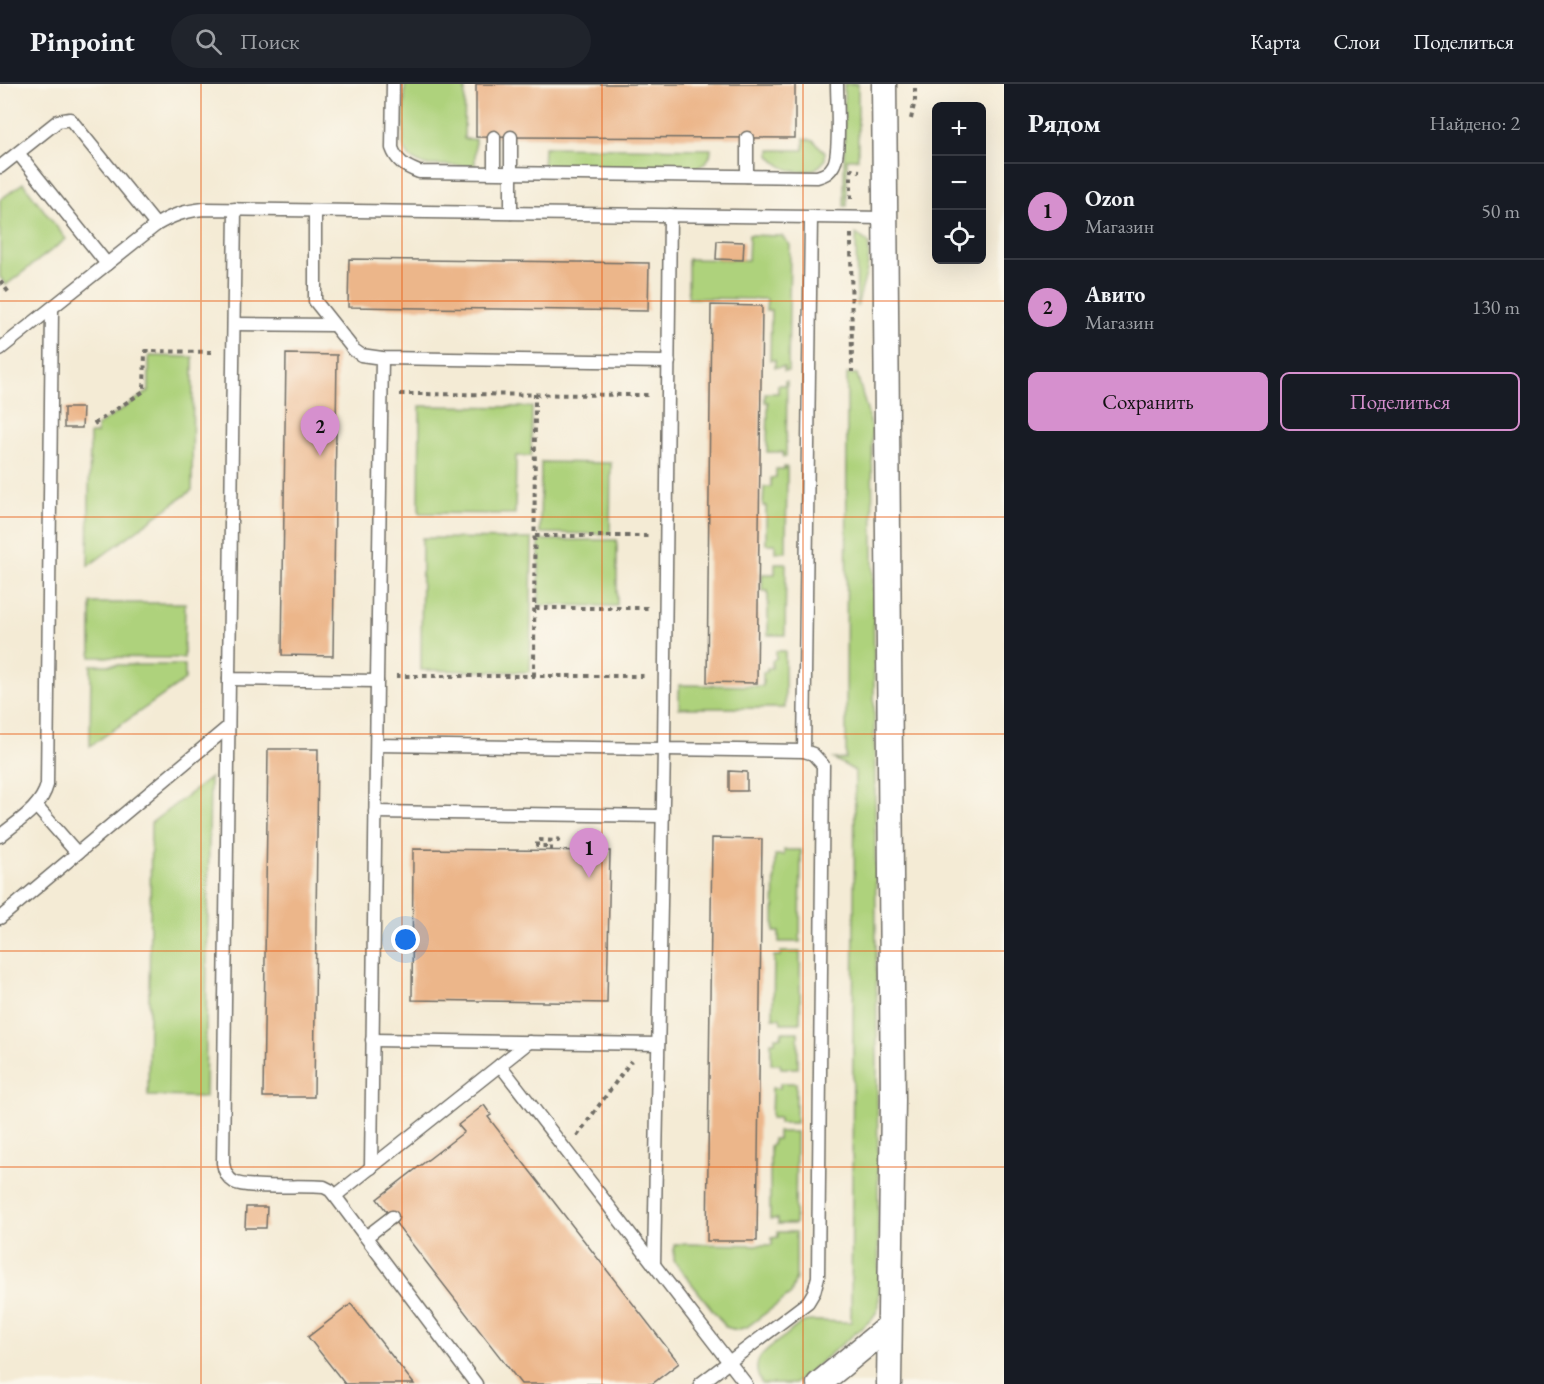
<!DOCTYPE html>
<html lang="ru">
<meta charset="utf-8">
<style>
body{margin:0;font-family:"EB Garamond",serif;background:#20242c;color:#f1f3f6}
.controls{position:absolute;right:18px;top:18px;display:grid;overflow:hidden;border-radius:9px;box-shadow:0 6px 24px #0002}
.controls button{width:54px;height:54px;display:grid;place-items:center;padding:0;border:0;border-bottom:2px solid #363941;background:#171b24;color:#f1f3f6;font:30px sans-serif}
.you{position:absolute;left:406px;top:856px;width:21px;height:21px;margin:-15px;border:4px solid #fff;border-radius:50%;background:#1a73e8;box-shadow:0 0 0 9px #1a73e833}
.badge{display:grid;place-items:center;width:39px;height:39px;border-radius:50%;background:#d690ce;color:#111;font-size:20px;font-weight:700}
.pin{position:absolute;translate:-50% -50px;filter:drop-shadow(0 2px 3px #0008)}
.pin::after{content:'';position:absolute;top:32px;width:21px;height:18px;background:inherit;clip-path:polygon(0 0,100% 0,50% 100%)}
.list{margin:0;padding:0;list-style:none}
h2{display:flex;justify-content:space-between;align-items:center;height:78px;margin:0;padding:0 24px;font-size:26px}
h2 small{font-size:20px;font-weight:400;color:#9ea1a6}
.list li{display:grid;grid-template-columns:39px 1fr auto;gap:18px;align-items:center;box-sizing:border-box;height:96px;padding:0 24px;border-top:2px solid #363941}
.list b{display:block;font-size:22px;white-space:nowrap}
.list p{margin:0;font-size:20px;white-space:nowrap;color:#9ea1a6}
.list em{font-size:20px;font-style:normal;color:#9ea1a6}
.actions{display:flex;gap:12px;padding:18px 24px}
.actions a{flex:1;padding:14px 0;border:2px solid #d690ce;border-radius:9px;text-align:center;font-size:21px;color:#d690ce}
.actions .main{background:#d690ce;color:#111}
.icon{flex:none;width:33px;height:33px;fill:none;stroke:currentColor;stroke-width:2;stroke-linecap:round;stroke-linejoin:round}
.map{position:relative;flex:none;width:1004px;height:1300px;overflow:hidden}
header{display:flex;align-items:center;gap:36px;box-sizing:border-box;height:84px;padding:0 30px;background:#171b24;border-bottom:2px solid #363941}
header strong{font-size:28px}
nav{display:flex;gap:33px;margin-inline-start:auto;font-size:21px}
.search{width:420px;height:54px;background:#20242c;display:flex;align-items:center;gap:15px;box-sizing:border-box;padding:0 21px;border-radius:33px;color:#9ea1a6;font-size:22px}
main{display:flex}
aside{flex:1;background:#171b24}
.map>svg:first-child{display:block}
.green{fill:#aed27c;stroke:#6c7e54;stroke-width:1.5}
.building{fill:#ecb68a}
.lines{fill:none;stroke-linecap:round;stroke-linejoin:round}
.lane-casing{stroke:#716e66;stroke-width:15}
.street-casing{stroke:#716e66;stroke-width:27}
.path{stroke:#716e66;stroke-width:4;stroke-dasharray:4.5 4.5;stroke-linecap:butt}
.lane{stroke:#fff;stroke-width:12}
.street{stroke:#fff;stroke-width:24}
.grid{fill:none;stroke:#e8590c;stroke-width:1.5;stroke-opacity:0.55}
</style>
<header>
<strong>Pinpoint</strong>
<div class="search"><svg class="icon" aria-label="search" viewBox="0 0 24 24"><circle cx="10" cy="10" r="6"/><path d="M15 15l6 6"/></svg>Поиск</div>
<nav><a>Карта</a><a>Слои</a><a>Поделиться</a></nav>
</header>
<main>
<div class="map">
<svg width="1004" height="1300" viewBox="0 0 1004 1300">
<rect width="100%" height="100%" fill="#fbf7ec"/>
<filter id="ink" filterUnits="userSpaceOnUse"><feTurbulence type="fractalNoise" baseFrequency=".0167" numOctaves="2"/><feDisplacementMap in="SourceGraphic" scale="12" xChannelSelector="R" yChannelSelector="G"/><feConvolveMatrix kernelMatrix="1 2 1 2 8 2 1 2 1" color-interpolation-filters="sRGB"/></filter>
<filter id="wash" filterUnits="userSpaceOnUse"><feTurbulence type="fractalNoise" baseFrequency=".008" numOctaves="4" result="noise"/><feDisplacementMap in="SourceGraphic" scale="24" xChannelSelector="R" yChannelSelector="G"/><feGaussianBlur stdDeviation="1.35" result="paint"/><feColorMatrix in="noise" values="0 0 0 0 0 0 0 0 0 0 0 0 0 0 0 0 0 1.4 0 .05"/><feComposite in="paint" operator="in"/></filter>
<g filter="url(#wash)">
<rect width="100%" height="100%" fill="#f4ebd5"/>
<g class="green">
<path d="M405 0H465L464 55H475V82L424 81 410 74 403 62Z"/>
<path d="M844 0H858V75H847V122H844Z"/>
<path d="M804 54 814 57 825 68V76C812 95 782 89 770 71V66H804Z"/>
<path d="M544 63 711 65C711 78 701 83 690 86L543 84Z"/>
<path d="M23 99 66 155 6 201 0 193V116Z"/>
<path d="M856 150 868 158C872 179 862 202 857 223Z"/>
<path d="M749 151 782 152 790 161 788 287H784V283H775V276H770L771 226H766L767 215 688 214V175L748 176Z"/>
<path d="M149 272 193 273 192 406 88 482 90 350H97V342L149 307Z"/>
<path d="M847 290H857L872 345 879 1221 876 1229 871 1236 794 1300H762C747 1275 767 1265 785 1252 790 1248 798 1240 804 1238 813 1235 840 1239 851 1238L855 687 834 675H846Z"/>
<path d="M785 297H787L786 373H783V368H767L768 318H765V309H778V301H785Z"/>
<path d="M420 322 532 323 531 372H516L515 430 419 429Z"/>
<path d="M541 378 611 379 610 450 540 449Z"/>
<path d="M784 383H787L786 468H775V460H766V422H763L764 403H771V394L776 393V385H784Z"/>
<path d="M422 454 532 455 530 588 421 586Z"/>
<path d="M539 456H617V522L539 521Z"/>
<path d="M775 479H786L785 551H768V507H762V490H775Z"/>
<path d="M91 519H185L184 574 91 573Z"/>
<path d="M776 567H785V624H679V601L763 602V588H767V584H772V577L776 574Z"/>
<path d="M91 581H185V596L90 662Z"/>
<path d="M210 694 205 1013 148 1012 151 739Z"/>
<path d="M784 766H801L800 858H779V848H774L775 771H784Z"/>
<path d="M781 868H800V939H781L780 934H773L774 872H780Z"/>
<path d="M782 948H798V984H781L780 980H771V958H775V953H781Z"/>
<path d="M780 999H796V1039H779V1034H771L772 1004H780Z"/>
<path d="M778 1048H796L795 1140H778V1135H770V1062L773 1061V1055H778Z"/>
<path d="M778 1148H796V1194L791 1210 747 1243 736 1246 726 1243 674 1177V1160L772 1161V1154L778 1153Z"/>
</g>
<g id="blocks">
<g class="building">
<path d="M476 0H795V54L476 53Z"/>
<path d="M717 157 744 158 743 176 716 175Z"/>
<path d="M349 175 649 179 648 227 348 223Z"/>
<path d="M711 221 762 222 757 599 707 598Z"/>
<path d="M286 270 337 271 333 572 282 571Z"/>
<path d="M64 324H83L82 344H64Z"/>
<path d="M268 665H318L314 1013H263Z"/>
<path d="M729 687 747 688V707H729Z"/>
<path d="M712 754 762 755 757 1157H707Z"/>
<path d="M413 765 610 767 607 919 412 916Z"/>
<path d="M484 1021 491 1031 488 1033 679 1279 652 1300H521L377 1115 464 1048 458 1041Z"/>
<path d="M246 1123H267L266 1144H245Z"/>
<path d="M351 1220 414 1300H345L308 1253Z"/>
</g>
</g>
</g>
<g filter="url(#ink)">
<use href="#blocks" fill-opacity="0" stroke="#716e66" stroke-width="1.5"/>
<g class="lines">
<g class="lane-casing">
<g id="lane">
<path d="M393 0 392 64C397 78 406 83 419 88L817 93C824 91 829 89 833 82 841 71 837 17 837 0"/>
<path d="M494 53V88"/>
<path d="M511 53V129"/>
<path d="M747 54V92"/>
<path d="M18 69 107 180"/>
<path d="M0 83 58 37 70 35 156 141"/>
<path d="M235 125 229 595 377 597 382 274"/>
<path d="M315 127V217L354 266 361 271 382 274 669 278"/>
<path d="M670 131 664 665 804 667 811 133"/>
<path d="M234 240 333 241"/>
<path d="M0 265 156 141C172 131 185 127 204 125L885 134"/>
<path d="M229 595 223 1079C224 1086 227 1094 234 1098 246 1105 305 1101 324 1103L330 1106 335 1112"/>
<path d="M377 661 664 665 654 1181"/>
<path d="M36 722 77 769"/>
<path d="M375 728 662 732"/>
<path d="M0 752C18 737 41 724 47 701L52 224"/>
<path d="M0 834 228 643"/>
<path d="M372 956 658 960"/>
<path d="M500 981 746 1300"/>
<path d="M371 1084 377 597"/>
<path d="M366 1153 392 1133"/>
<path d="M476 1300 335 1112 529 958"/>
<path d="M700 1300 808 1218 814 1208 818 1193 823 681 813 670 804 667"/>
</g>
</g>
<g class="street-casing">
<g id="street">
<path d="M884 0 893 1016 889 1300"/>
<path d="M819 1300 888 1243"/>
</g>
</g>
<g class="path">
<path d="M911 35 915 16V0"/>
<path d="M851 115V86L860 87"/>
<path d="M851 150 852 288"/>
<path d="M0 197 10 210"/>
<path d="M400 310 650 311"/>
<path d="M94 340 144 307 145 267 214 268"/>
<path d="M535 452H648"/>
<path d="M535 524H648"/>
<path d="M396 592H647"/>
<path d="M534 592 535 310"/>
<path d="M551 767V762H537V756L558 757 559 749"/>
<path d="M577 1052 631 977"/>
</g>
<use href="#lane" class="lane"/>
<use href="#street" class="street"/>
</g>
</g>
<path class="grid" d="M201 0V1300M402 0V1300M602 0V1300M803 0V1300M0 217H1004M0 433H1004M0 650H1004M0 867H1004M0 1083H1004"/>
</svg>
<div class="controls">
<button>+</button>
<button>−</button>
<button><svg class="icon" aria-label="locate" viewBox="0 0 24 24"><circle cx="12" cy="12" r="6"/><path d="M12 2v4M12 18v4M2 12h4M18 12h4"/></svg></button>
</div>
<div class="you"></div>
<div class="pin badge" style="left:589px;top:794px">1</div>
<div class="pin badge" style="left:320px;top:372px">2</div>
</div>
<aside>
<h2>Рядом<small>Найдено: 2</small></h2>
<ul class="list">
<li><span class="badge">1</span><div><b>Ozon</b><p>Магазин</p></div><em>50 m</em></li>
<li><span class="badge">2</span><div><b>Авито</b><p>Магазин</p></div><em>130 m</em></li>
</ul>
<div class="actions"><a class="main">Сохранить</a><a>Поделиться</a></div>
</aside>
</main>
